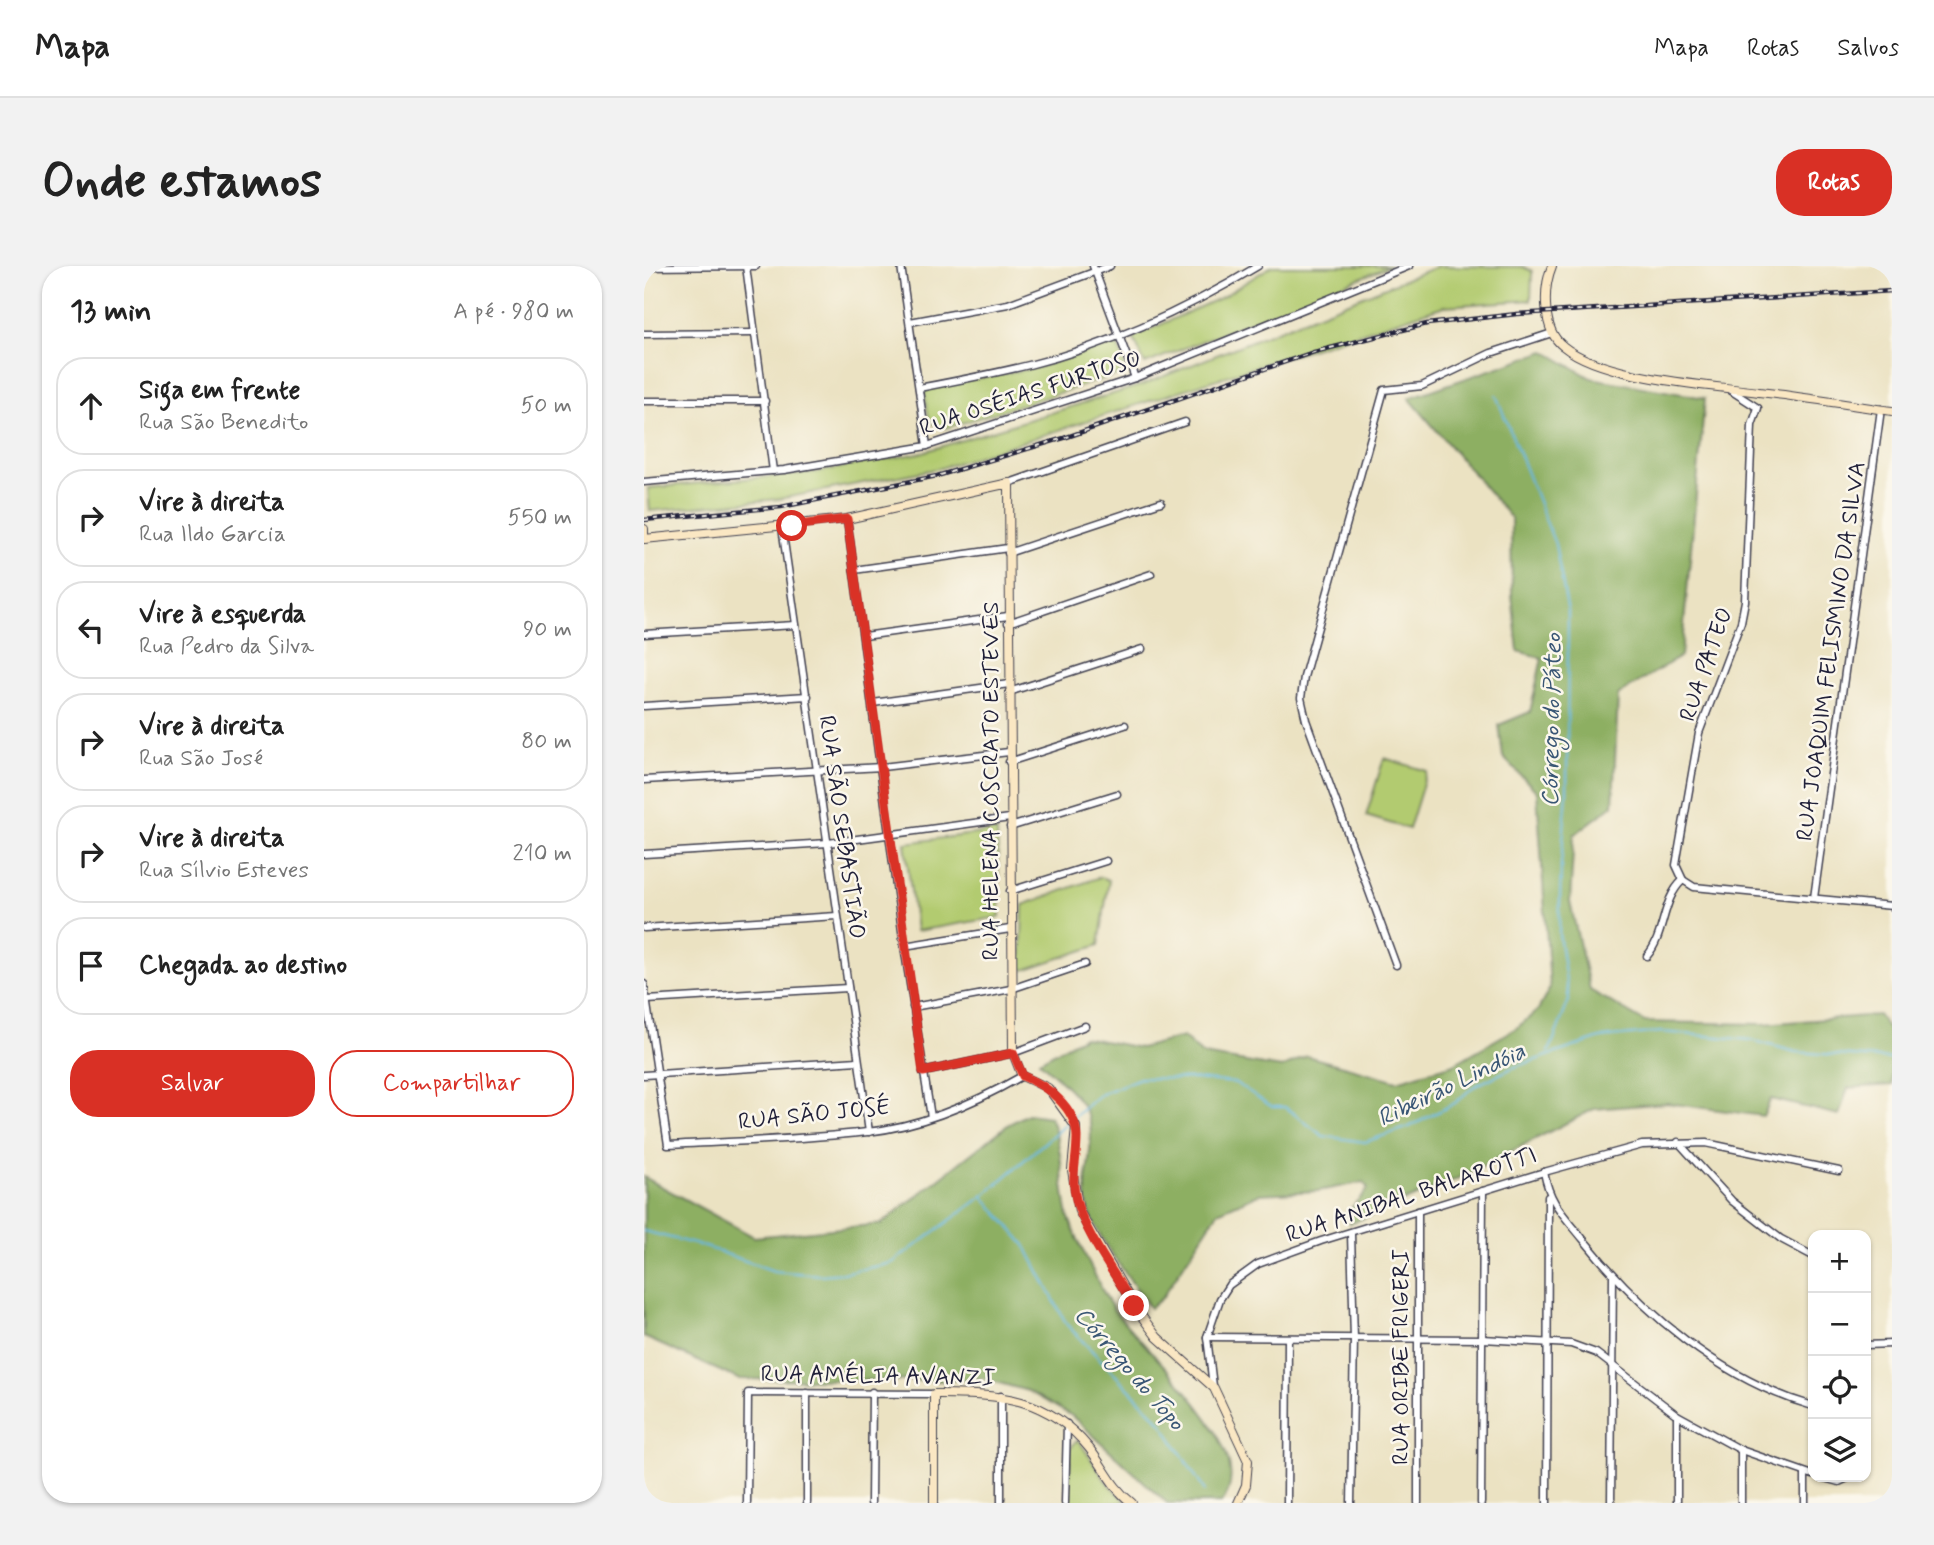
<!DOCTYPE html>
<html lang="pt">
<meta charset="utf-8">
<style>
body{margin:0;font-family:Mynerve,sans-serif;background:#f2f2f2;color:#222}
.controls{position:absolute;right:21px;bottom:21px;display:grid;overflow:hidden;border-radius:14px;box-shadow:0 2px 5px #0004}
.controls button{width:63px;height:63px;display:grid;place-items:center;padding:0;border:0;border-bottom:2px solid #e0e0e0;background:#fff;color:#222;font:35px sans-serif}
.stop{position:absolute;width:21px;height:21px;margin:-16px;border:5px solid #d93025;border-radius:50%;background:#fff}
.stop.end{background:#d93025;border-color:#fff;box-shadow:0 2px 7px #0008}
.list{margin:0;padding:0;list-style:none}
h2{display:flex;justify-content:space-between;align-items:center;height:91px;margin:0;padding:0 28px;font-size:30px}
h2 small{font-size:23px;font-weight:400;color:#767676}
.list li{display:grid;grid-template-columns:46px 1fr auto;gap:21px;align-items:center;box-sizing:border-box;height:98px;margin:0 14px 14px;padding:0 14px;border:2px solid #e0e0e0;border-radius:28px}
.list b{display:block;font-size:26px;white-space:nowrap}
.list p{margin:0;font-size:23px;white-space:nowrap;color:#767676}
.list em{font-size:23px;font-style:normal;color:#767676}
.actions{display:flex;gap:14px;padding:21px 28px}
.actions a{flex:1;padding:16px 0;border:2px solid #d93025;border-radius:28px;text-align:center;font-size:24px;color:#d93025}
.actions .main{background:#d93025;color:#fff}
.icon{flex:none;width:38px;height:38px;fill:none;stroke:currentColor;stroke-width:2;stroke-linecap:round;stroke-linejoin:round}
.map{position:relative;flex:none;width:1248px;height:1237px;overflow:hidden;border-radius:28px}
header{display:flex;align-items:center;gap:42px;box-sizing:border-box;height:98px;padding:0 35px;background:#fff;border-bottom:2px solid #e0e0e0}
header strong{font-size:33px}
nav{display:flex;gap:38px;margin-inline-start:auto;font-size:24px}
.intro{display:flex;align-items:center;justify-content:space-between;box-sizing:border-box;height:168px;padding:0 42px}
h1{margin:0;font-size:49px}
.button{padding:18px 32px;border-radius:28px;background:#d93025;color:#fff;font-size:24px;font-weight:700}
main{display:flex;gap:42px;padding:0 42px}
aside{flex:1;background:#fff;border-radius:28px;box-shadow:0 2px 5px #0004}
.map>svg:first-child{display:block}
.green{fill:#b2cb70;stroke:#6a7656;stroke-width:2}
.forest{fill:#8daf62;stroke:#58684e;stroke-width:2}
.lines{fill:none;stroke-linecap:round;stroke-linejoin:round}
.stream{stroke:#65b8e1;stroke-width:2}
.street-casing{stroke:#403f4f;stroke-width:9}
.secondary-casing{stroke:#403f4f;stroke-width:10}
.street{stroke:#fff;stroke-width:6}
.secondary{stroke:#fae7c3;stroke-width:8}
.rail-casing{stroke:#22223b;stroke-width:4.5}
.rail{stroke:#fbf7ec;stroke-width:2;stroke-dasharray:5;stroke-linecap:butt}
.route{stroke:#d93025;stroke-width:9}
.labels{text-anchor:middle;stroke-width:5;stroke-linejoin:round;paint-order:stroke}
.street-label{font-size:23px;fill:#22223b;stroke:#fbf7ec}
.water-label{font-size:24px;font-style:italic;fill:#395675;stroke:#fbf7ec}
</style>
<header>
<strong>Mapa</strong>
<nav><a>Mapa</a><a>Rotas</a><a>Salvos</a></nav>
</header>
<div class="intro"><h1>Onde estamos</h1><a class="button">Rotas</a></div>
<main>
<aside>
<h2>13 min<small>A pé · 980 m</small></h2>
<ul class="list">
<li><svg class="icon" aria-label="ahead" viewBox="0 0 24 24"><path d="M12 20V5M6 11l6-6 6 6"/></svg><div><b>Siga em frente</b><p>Rua São Benedito</p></div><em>50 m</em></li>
<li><svg class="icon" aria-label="right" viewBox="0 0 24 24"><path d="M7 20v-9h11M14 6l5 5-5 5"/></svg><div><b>Vire à direita</b><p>Rua Ildo Garcia</p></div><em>550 m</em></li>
<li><svg class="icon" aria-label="left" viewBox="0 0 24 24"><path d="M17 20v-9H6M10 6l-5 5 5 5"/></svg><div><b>Vire à esquerda</b><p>Rua Pedro da Silva</p></div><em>90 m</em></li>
<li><svg class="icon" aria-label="right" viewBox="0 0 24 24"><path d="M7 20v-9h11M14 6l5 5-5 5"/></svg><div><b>Vire à direita</b><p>Rua São José</p></div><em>80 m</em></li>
<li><svg class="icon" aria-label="right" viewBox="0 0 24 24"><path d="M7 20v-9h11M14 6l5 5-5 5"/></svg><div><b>Vire à direita</b><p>Rua Sílvio Esteves</p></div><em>210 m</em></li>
<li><svg class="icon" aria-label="arrive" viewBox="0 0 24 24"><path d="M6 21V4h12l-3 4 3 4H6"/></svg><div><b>Chegada ao destino</b></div></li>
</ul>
<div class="actions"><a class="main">Salvar</a><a>Compartilhar</a></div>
</aside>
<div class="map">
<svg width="1248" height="1237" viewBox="0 0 1248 1237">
<rect width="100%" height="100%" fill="#fbf7ec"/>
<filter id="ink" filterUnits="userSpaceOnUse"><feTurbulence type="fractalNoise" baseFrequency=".0143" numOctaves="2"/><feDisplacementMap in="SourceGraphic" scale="14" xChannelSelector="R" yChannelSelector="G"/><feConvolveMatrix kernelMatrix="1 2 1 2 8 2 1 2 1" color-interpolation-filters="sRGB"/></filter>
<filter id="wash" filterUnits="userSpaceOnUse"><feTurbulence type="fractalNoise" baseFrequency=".00686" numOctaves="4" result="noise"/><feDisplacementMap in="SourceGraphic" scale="28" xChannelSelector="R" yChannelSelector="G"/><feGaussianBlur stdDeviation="1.57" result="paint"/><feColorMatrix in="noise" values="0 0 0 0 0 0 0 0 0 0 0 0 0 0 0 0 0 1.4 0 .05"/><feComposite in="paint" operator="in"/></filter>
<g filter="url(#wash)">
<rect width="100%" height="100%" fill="#ebe2c2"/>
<g class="green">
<path d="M628 0H746L501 98 489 71 578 31Z"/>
<path d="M794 0 879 1 888 5 887 34 800 40 297 202 135 233 6 245 4 222 172 206 276 187 498 119Z"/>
<path d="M466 78 474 80 481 98 476 108 302 162C282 162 284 145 281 129V124L288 121 395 101Z"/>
<path d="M740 492 783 505 765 563 722 550Z"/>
<path d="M353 565 356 651 272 665 261 577Z"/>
<path d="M456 611 465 614 455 679 380 704 377 702 379 639Z"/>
<path d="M432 1175H435L461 1214 483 1237H425L426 1183Z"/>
</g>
<g class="forest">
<path d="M901 85 947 112 1061 132 1037 390 974 429 969 539 930 569 926 636 946 724 1001 756 1119 758 1234 749 1248 768V819L1204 822 1195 849 1127 833 1119 850 1023 837 950 843 815 912 706 958 703 947 724 923 720 916 674 925 615 928 574 946 518 1032 506 1042C486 1012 459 981 446 947 435 918 451 886 446 857 441 833 412 811 395 795L439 771 496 782 539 771 559 789 638 802 663 790 753 815 810 798 874 761 894 744 906 722 893 526 859 491 855 459 886 446 898 392 874 385 868 329 867 252 765 132Z"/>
<path d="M384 848 406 851C420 884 416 911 423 945 426 961 459 1027 468 1041 497 1083 622 1185 577 1237H523L428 1150 384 1125 337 1112 300 1115 94 1113 0 1071V911L110 971 237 958 365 858Z"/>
</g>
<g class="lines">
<g class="stream">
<path d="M852 129 911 278 924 346 923 526 917 598 915 668 925 734 905 786"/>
<path d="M430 851 455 829 496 812 551 813 592 817 628 841H641L679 870 721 876 765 861 811 837 829 821 868 802 956 772 1018 766 1107 774 1152 786 1248 793"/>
<path d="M339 930 381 979 423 1059 517 1156 561 1225"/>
<path d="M0 965 62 981 130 1005 176 1009 199 1007 248 997 339 930 423 857"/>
</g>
</g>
</g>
<g filter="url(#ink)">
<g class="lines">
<g class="street-casing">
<g id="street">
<path d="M102 0 129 205"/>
<path d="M257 0 283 180"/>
<path d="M449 0 491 112"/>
<path d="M0 1 112 0"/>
<path d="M266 56 364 38 466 0"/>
<path d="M0 68 110 67"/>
<path d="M275 122C312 115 349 108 385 99 466 79 543 43 614 0"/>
<path d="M0 135H121"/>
<path d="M0 216 140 204 283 180 491 112 765 0"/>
<path d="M365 217 541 156"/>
<path d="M203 253 260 680 287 851"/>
<path d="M138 261 225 866"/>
<path d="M364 287 517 236"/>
<path d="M210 304 364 282"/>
<path d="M364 357 507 308"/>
<path d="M0 368 151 359"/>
<path d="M220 370 364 350"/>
<path d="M365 426 498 383"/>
<path d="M229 437 365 418"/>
<path d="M0 440 164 430"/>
<path d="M365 496 481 459"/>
<path d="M0 514 238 501 365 486"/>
<path d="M366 561 473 528"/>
<path d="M0 588 184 577 366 552"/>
<path d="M1039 614 1032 599 1055 467 1097 356 1101 335 1108 159 1114 142 1086 124"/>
<path d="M1039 614 1050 621 1248 640"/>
<path d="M366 625 462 595"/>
<path d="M1170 632 1237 143"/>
<path d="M0 662 193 650"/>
<path d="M260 680 366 663"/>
<path d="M1003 690C1022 668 1017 634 1039 614"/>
<path d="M752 699 662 454 657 432 660 411 740 124 778 120 847 87 908 67"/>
<path d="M0 718 24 879C90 875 157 874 223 866 278 860 331 837 378 810"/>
<path d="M3 734 204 722"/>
<path d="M269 741 367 723 441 698"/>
<path d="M279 806 369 787 441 760"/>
<path d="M0 809 214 795"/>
<path d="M1034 876 1088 935 1137 973 1169 990"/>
<path d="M900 906C906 938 919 948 939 973 998 1046 1077 1114 1169 1140"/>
<path d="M563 1071 839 1073 927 1078 952 1087 1033 1149 1097 1184 1169 1209"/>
<path d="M1222 1079 1248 1078"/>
<path d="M569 1120 563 1071 576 1033 585 1019 614 998 677 975 900 906 998 879 1062 877 1195 905"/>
<path d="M1176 1211 1195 1216 1206 1211"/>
<path d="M103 1237 104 1127 290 1128"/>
<path d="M163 1237V1127"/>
<path d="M227 1237 228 1126"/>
<path d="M357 1237V1130"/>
<path d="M421 1237 423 1158"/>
<path d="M643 1237 644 1073"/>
<path d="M707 1237 710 1073 707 968"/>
<path d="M774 1237V945"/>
<path d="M837 1237 839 925"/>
<path d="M903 1237 904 931"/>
<path d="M967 1237 969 1010"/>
<path d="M1033 1237V1149"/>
<path d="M1097 1237V1184"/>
<path d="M1161 1237V1207"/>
</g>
</g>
<g class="secondary-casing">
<g id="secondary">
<path d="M908 0C899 22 898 64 919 80 959 113 1064 119 1115 126 1160 131 1204 139 1248 145"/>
<path d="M0 263V273"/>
<path d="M0 273 203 253 365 217 369 787 378 810 404 822 432 861 428 904 435 945 490 1040 513 1071 570 1122 604 1195 602 1219 594 1237"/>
<path d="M290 1237V1128C353 1129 401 1128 445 1182 460 1201 468 1222 488 1237"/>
</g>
</g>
<use href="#street" class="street"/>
<use href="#secondary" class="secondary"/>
<g class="rail-casing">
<path id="rail" d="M0 254 137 241 293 210 420 172 670 86 783 58 873 48 1248 25"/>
</g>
<use href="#rail" class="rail"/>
</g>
</g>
<g class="lines" filter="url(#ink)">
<path class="route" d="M148 260 203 253 279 806 369 787 379 810C403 820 432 841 433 871 433 901 424 915 436 946 449 979 472 1010 490 1040"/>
</g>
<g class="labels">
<g class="street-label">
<text transform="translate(386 126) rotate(-18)" y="8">RUA OSÉIAS FURTOSO</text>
<text transform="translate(1186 385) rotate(-82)" y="8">RUA JOAQUIM FELISMINO DA SILVA</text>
<text transform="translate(1061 398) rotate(-71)" y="8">RUA PATEO</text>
<text transform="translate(346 515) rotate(-90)" y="8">RUA HELENA COSCRATO ESTEVES</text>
<text transform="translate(199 561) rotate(82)" y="8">RUA SÃO SEBASTIÃO</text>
<text transform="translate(170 847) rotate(-6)" y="8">RUA SÃO JOSÉ</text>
<text transform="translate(767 928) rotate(-18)" y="8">RUA ANIBAL BALAROTTI</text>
<text transform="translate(756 1091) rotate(-90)" y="8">RUA ORIBE FRIGERI</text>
<text transform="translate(234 1109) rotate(1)" y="8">RUA AMÉLIA AVANZI</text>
</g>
<g class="water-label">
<text transform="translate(907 454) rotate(-89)" y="8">Córrego do Páteo</text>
<text transform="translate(807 818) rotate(-26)" y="8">Ribeirão Lindóia</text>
<text transform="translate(486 1102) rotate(49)" y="8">Córrego do Topo</text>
</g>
</g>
</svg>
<div class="controls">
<button>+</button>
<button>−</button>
<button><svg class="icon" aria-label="locate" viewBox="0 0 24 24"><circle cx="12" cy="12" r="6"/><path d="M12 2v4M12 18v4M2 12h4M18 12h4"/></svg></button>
<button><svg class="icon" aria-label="layers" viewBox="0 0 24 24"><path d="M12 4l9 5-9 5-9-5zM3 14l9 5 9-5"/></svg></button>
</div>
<div class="stop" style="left:148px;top:260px"></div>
<div class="stop end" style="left:490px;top:1040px"></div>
</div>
</main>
